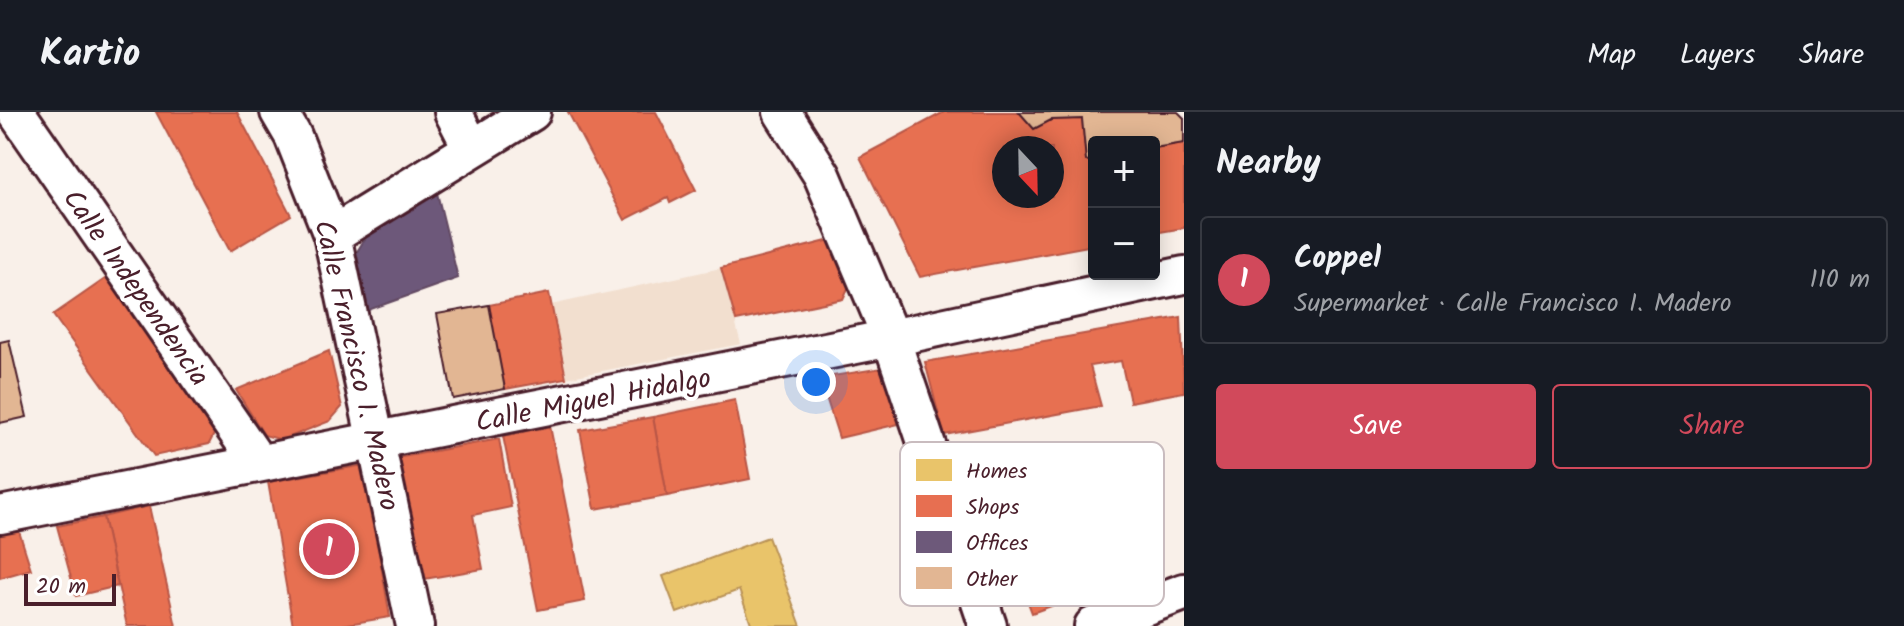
<!DOCTYPE html>
<meta charset="utf-8">
<style>
body{margin:0;font-family:Kalam,sans-serif;background:#242831;color:#f1f3f6}
.controls{position:absolute;right:24px;top:24px;display:grid;overflow:hidden;border-radius:8px;box-shadow:0 4px 20px #0003}
.controls button{width:72px;height:72px;display:grid;place-items:center;padding:0;border:0;border-bottom:2px solid #363941;background:#171b24;color:#f1f3f6;font:40px sans-serif}
.compass{position:absolute;left:992px;top:24px;width:72px;height:72px;border-radius:50%;background:#171b24;box-shadow:0 4px 20px #0003;rotate:158deg}
.scale{position:absolute;left:24px;bottom:20px;width:92px;box-sizing:border-box;padding-left:8px;border:4px solid #4a1f2b;border-top:0;font-size:22px;line-height:28px;white-space:nowrap;color:#4a1f2b;-webkit-text-stroke:6px #fff;paint-order:stroke}
.you{position:absolute;left:816px;top:270px;width:28px;height:28px;margin:-20px;border:6px solid #fff;border-radius:50%;background:#1a73e8;box-shadow:0 0 0 12px #1a73e833}
.badge{display:grid;place-items:center;width:52px;height:52px;border-radius:50%;background:#d1495b;color:#fff;font-size:26px;font-weight:700}
.pin{position:absolute;translate:-50% -50%;border:4px solid #fff;box-shadow:0 2px 8px #0006}
.list{margin:0;padding:0;list-style:none}
h2{display:flex;justify-content:space-between;align-items:center;height:104px;margin:0;padding:0 32px;font-size:34px}
h2 small{font-size:26px;font-weight:400;color:#9ea1a6}
.list li{display:grid;grid-template-columns:52px 1fr auto;gap:24px;align-items:center;box-sizing:border-box;height:128px;margin:0 16px 16px;padding:0 16px;border:2px solid #363941;border-radius:8px}
.list b{display:block;font-size:30px;white-space:nowrap}
.list p{margin:0;font-size:26px;white-space:nowrap;color:#9ea1a6}
.list em{font-size:26px;font-style:normal;color:#9ea1a6}
.actions{display:flex;gap:16px;padding:24px 32px}
.actions a{flex:1;padding:18px 0;border:2px solid #d1495b;border-radius:8px;text-align:center;font-size:28px;color:#d1495b}
.actions .main{background:#d1495b;color:#fff}
.map{position:relative;flex:none;width:1184px;height:514px;overflow:hidden}
header{display:flex;align-items:center;gap:48px;box-sizing:border-box;height:112px;padding:0 40px;background:#171b24;border-bottom:2px solid #363941}
header strong{font-size:38px}
nav{display:flex;gap:44px;margin-inline-start:auto;font-size:28px}
main{display:flex}
aside{flex:1;background:#171b24}
.map>svg:first-child{display:block}
.built{fill:#f2dfcf}
.homes{fill:#e9c46a;stroke:#b99257;stroke-width:2}
.shops{fill:#e76f51;stroke:#b85746;stroke-width:2;fill-rule:evenodd}
.offices{fill:#6d597a;stroke:#624862;stroke-width:2}
.building{fill:#e2b693;stroke:#4a1f2b;stroke-width:2}
.lines{fill:none;stroke-linecap:round;stroke-linejoin:round}
.minor-casing{stroke:#4a1f2b;stroke-width:42}
.minor{stroke:#fff;stroke-width:36}
.labels{text-anchor:middle;stroke-width:8;stroke-linejoin:round;paint-order:stroke}
.street-label{font-size:28px;fill:#4a1f2b;stroke:#fff}
.key{fill:#fff;stroke:#c9bcbf;stroke-width:2}
.key-label{font-size:22px;fill:#4a1f2b}
</style>
<header>
<strong>Kartio</strong>
<nav><a>Map</a><a>Layers</a><a>Share</a></nav>
</header>
<main>
<div class="map">
<svg width="1184" height="514" viewBox="0 0 1184 514">
<rect width="100%" height="100%" fill="#f9f0e9"/>
<filter id="ink" filterUnits="userSpaceOnUse"><feTurbulence type="fractalNoise" baseFrequency=".0125" numOctaves="2"/><feDisplacementMap in="SourceGraphic" scale="16" xChannelSelector="R" yChannelSelector="G"/><feConvolveMatrix kernelMatrix="1 2 1 2 8 2 1 2 1" color-interpolation-filters="sRGB"/></filter>
<g filter="url(#ink)">
<path class="built" d="M721 156 741 232 566 266 551 193Z"/>
<path class="homes" d="M768 425 801 514H752L739 478 677 501 663 464Z"/>
<g class="shops">
<path d="M156 0H237L291 103 230 139Z"/>
<path d="M568 0H656L696 78 670 91 668 86 625 108Z"/>
<path d="M944 0H1019L1034 17 1051 8 1082 7 1086 49 1094 48V133L920 165 860 45ZM1004 36H1052V84H1004Z"/>
<path d="M1184 31V116L1154 121V36Z"/>
<path d="M831 128 851 170 843 187 736 209 721 156Z"/>
<path d="M108 165 214 322 209 332 154 344 53 203Z"/>
<path d="M549 181 566 266 505 277 489 193Z"/>
<path d="M1181 205 1184 280 1130 290 1121 249 1090 254 1101 294 944 323 925 250Z"/>
<path d="M329 239 342 295 330 309 282 328 264 323 236 278Z"/>
<path d="M888 255 907 310 839 326 820 266Z"/>
<path d="M735 288 750 367 667 384 653 305Z"/>
<path d="M653 305 667 384 595 397 580 318Z"/>
<path d="M550 314 585 489 538 498 503 324Z"/>
<path d="M499 327 511 395 473 403 483 457 418 468 397 346Z"/>
<path d="M364 353 390 505 336 514H293L268 370Z"/>
<path d="M1053 388 1088 481 1032 501 997 408Z"/>
<path d="M149 394 176 514H127L103 405Z"/>
<path d="M103 405 118 474 76 484 57 414Z"/>
<path d="M17 413 31 457 0 466V418Z"/>
</g>
<path class="offices" d="M437 81 458 166 360 201 352 148 372 115Z"/>
<g class="building">
<path d="M1019 0H1178L1184 6V31L1154 36V30H1094V48L1086 49 1082 7 1051 8 1034 17Z"/>
<path d="M489 193 505 277 453 287 437 202Z"/>
<path d="M9 228 27 305 0 311V230Z"/>
</g>
<g class="lines">
<g class="minor-casing">
<g id="minor">
<path d="M16 0 258 350"/>
<path d="M279 0 293 24 332 123 415 514"/>
<path d="M453 0 471 35"/>
<path d="M782 0 822 63 891 226 988 514"/>
<path d="M332 123 532 0"/>
<path d="M0 403 891 226 1184 163"/>
<path d="M1093 514 1184 480"/>
</g>
</g>
<use href="#minor" class="minor"/>
</g>
</g>
<g class="labels">
<g class="street-label">
<text transform="translate(137 175) rotate(55)" y="10">Calle Independencia</text>
<text transform="translate(358 253) rotate(77)" y="10">Calle Francisco I. Madero</text>
<text transform="translate(593 287) rotate(-11)" y="10">Calle Miguel Hidalgo</text>
</g>
</g>
<rect x="900" y="330" width="264" height="164" rx="12" class="key"/>
<rect x="916" y="347" width="36" height="22" fill="#e9c46a"/>
<rect x="916" y="383" width="36" height="22" fill="#e76f51"/>
<rect x="916" y="419" width="36" height="22" fill="#6d597a"/>
<rect x="916" y="455" width="36" height="22" fill="#e2b693"/>
<g class="key-label">
<text x="966" y="366">Homes</text>
<text x="966" y="402">Shops</text>
<text x="966" y="438">Offices</text>
<text x="966" y="474">Other</text>
</g>
</svg>
<div class="controls">
<button>+</button>
<button>−</button>
</div>
<svg class="compass" viewBox="-18 -18 36 36"><path d="M0-13l5 13h-10z" fill="#e53935"/><path d="M0 13l5-13h-10z" fill="#9ea1a6"/></svg>
<div class="scale">20 m</div>
<div class="you"></div>
<div class="pin badge" style="left:329px;top:437px">1</div>
</div>
<aside>
<h2>Nearby<small></small></h2>
<ul class="list">
<li><span class="badge">1</span><div><b>Coppel</b><p>Supermarket · Calle Francisco I. Madero</p></div><em>110 m</em></li>
</ul>
<div class="actions"><a class="main">Save</a><a>Share</a></div>
</aside>
</main>
